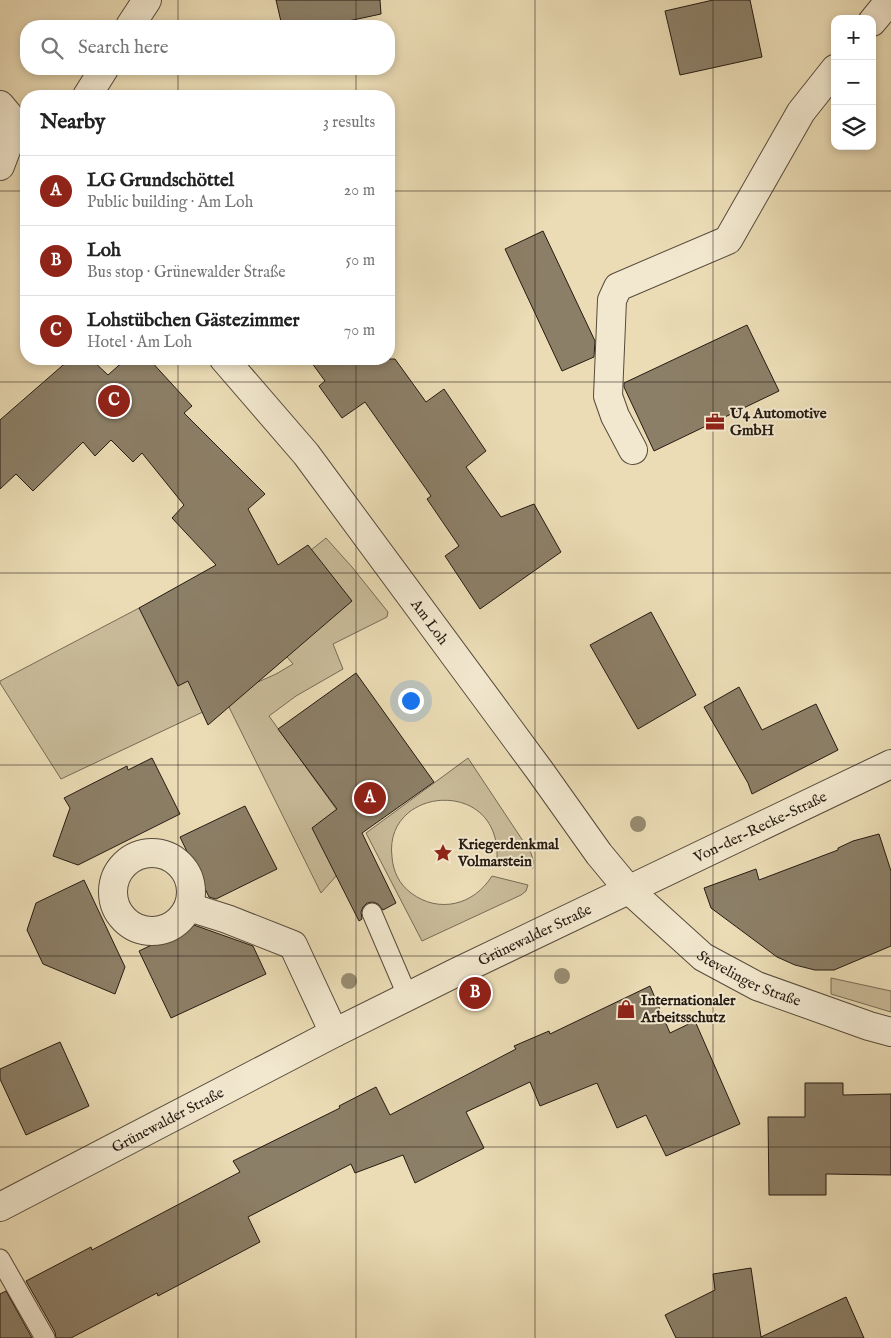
<!DOCTYPE html>
<meta charset="utf-8">
<style>
body{margin:0;font-family:"IM FELL English",serif;background:#f6f6f6;color:#222}
.controls{position:absolute;right:15px;top:15px;display:grid;overflow:hidden;border-radius:10px;box-shadow:0 2px 8px #0003}
.controls button{width:45px;height:45px;display:grid;place-items:center;padding:0;border:0;border-bottom:1px solid #e0e0e0;background:#fff;color:#222;font:25px sans-serif}
.you{position:absolute;left:410px;top:700px;width:18px;height:18px;margin:-12px;border:4px solid #fff;border-radius:50%;background:#1a73e8;box-shadow:0 0 0 8px #1a73e833}
.badge{display:grid;place-items:center;width:32px;height:32px;border-radius:50%;background:#8f2418;color:#fff;font-size:16px;font-weight:700}
.pin{position:absolute;translate:-50% -50%;border:2px solid #fff;box-shadow:0 1px 5px #0006}
.list{margin:0;padding:0;list-style:none}
h2{display:flex;justify-content:space-between;align-items:center;height:65px;margin:0;padding:0 20px;font-size:21px}
h2 small{font-size:16px;font-weight:400;color:#767676}
.list li{display:grid;grid-template-columns:32px 1fr auto;gap:15px;align-items:center;box-sizing:border-box;height:70px;padding:0 20px;border-top:1px solid #e0e0e0}
.list b{display:block;font-size:19px;white-space:nowrap}
.list p{margin:0;font-size:16px;white-space:nowrap;color:#767676}
.list em{font-size:16px;font-style:normal;color:#767676}
.icon{flex:none;width:28px;height:28px;fill:none;stroke:currentColor;stroke-width:2;stroke-linecap:round;stroke-linejoin:round}
.map{position:relative;flex:none;width:891px;height:1338px;overflow:hidden}
.search{position:absolute;background:#fff;box-shadow:0 2px 8px #0003;left:20px;top:20px;width:375px;height:55px;display:flex;align-items:center;gap:12px;box-sizing:border-box;padding:0 18px;border-radius:20px;color:#767676;font-size:19px}
.panel{position:absolute;background:#fff;box-shadow:0 2px 8px #0003;left:20px;top:90px;width:375px;height:275px;border-radius:20px}
.map>svg:first-child{display:block}
.green{fill:#c9bb99;stroke:#776b56}
.building{fill:#8c7f67;stroke:#251b12}
.lines{fill:none;stroke-linecap:round;stroke-linejoin:round}
.service-casing{stroke:#564b3b;stroke-width:21}
.minor-casing{stroke:#564b3b;stroke-width:30}
.tertiary-casing{stroke:#564b3b;stroke-width:30}
.service{stroke:#f2e8cf;stroke-width:19}
.minor{stroke:#f2e8cf;stroke-width:28}
.tertiary{stroke:#f2e8cf;stroke-width:28}
.tree{fill:#998c71}
.grid{fill:none;stroke:#251b12;stroke-width:1;stroke-opacity:0.55}
.labels{text-anchor:middle;stroke-width:4;stroke-linejoin:round;paint-order:stroke}
.poi-label{font-size:15px;font-weight:bold;fill:#251b12;stroke:#f2e8cf;text-anchor:start}
.street-label{font-size:15px;fill:#251b12;stroke:#f2e8cf}
</style>
<div class="map">
<svg width="891" height="1338" viewBox="0 0 891 1338">
<rect width="100%" height="100%" fill="#ebdcb5"/>
<filter id="stains"><feTurbulence type="fractalNoise" baseFrequency=".004" numOctaves="4"/><feColorMatrix values="0 0 0 0 .2 0 0 0 0 .09 0 0 0 0 .02 0 0 0 .5 -.17"/></filter>
<radialGradient id="worn" r=".72"><stop offset=".6" stop-color="#630" stop-opacity="0"/><stop offset="1" stop-color="#630" stop-opacity=".3"/></radialGradient>
<g class="green">
<path d="M326 538 352 567 388 612 387 617 333 644 343 669 296 696 269 716 347 824 337 875 321 893 226 701 61 779 0 683V681L139 608 237 656 258 682 276 674 293 664 287 657 311 550Z"/>
<path d="M468 758 531 853 533 860V868L497 859C501 776 383 786 392 857 393 871 399 884 411 893 439 914 474 905 492 876L528 885 526 891 521 895 422 941 366 833Z"/>
<path d="M831 978 891 991V1012L831 994Z"/>
</g>
<g class="building">
<path d="M276 0H380L381 14 325 26H282Z"/>
<path d="M713 0H750L762 57 680 75 665 11Z"/>
<path d="M543 231 595 341 594 357 562 371 505 249Z"/>
<path d="M747 325 779 391 654 451 624 387V383Z"/>
<path d="M70 359H91L108 375 126 359H149L192 406 184 413 265 494 248 509 278 565 308 545 352 601 208 725 188 681 178 686 139 608 216 565 172 518 184 505 142 453 133 462 111 440 95 456 83 442 33 491 16 474 0 489V420Z"/>
<path d="M309 359H395L426 402 444 389 486 451 466 467 501 517 534 504 561 552 480 609 445 556 459 546 427 499 431 496 365 402 342 418 319 386 325 381Z"/>
<path d="M651 612 696 695 638 729 590 645Z"/>
<path d="M356 673 434 782 362 833 396 903 383 910 378 904 373 902 367 903 363 907 361 912 362 919 359 921 312 828 337 809 278 729Z"/>
<path d="M739 687 762 730 816 704 838 750 752 794 748 783 704 707Z"/>
<path d="M152 758 180 814 78 865 53 856 70 808 64 798 127 766 128 770Z"/>
<path d="M245 806 277 869 216 899 209 897 180 837Z"/>
<path d="M879 834 891 871V946L834 970H815L795 965 777 957 711 908 704 888 756 869 759 880 838 850V848L853 841Z"/>
<path d="M84 880 125 967 115 994 43 964 27 930 36 903Z"/>
<path d="M194 925 253 946 266 974 171 1018 139 951Z"/>
<path d="M650 986 670 1033 695 1021 740 1124 666 1156 646 1115 617 1128 597 1083 540 1106 530 1082 466 1112 484 1148 415 1183 403 1155 355 1173 351 1164 248 1217 260 1242 158 1296 157 1293 71 1338H56L55 1332 26 1281 91 1247 92 1250 240 1172 233 1161 340 1108 339 1106 376 1087 390 1115 516 1049 514 1046 549 1031 550 1034Z"/>
<path d="M60 1042 89 1106 26 1135 0 1079V1069Z"/>
<path d="M805 1083H843V1095L891 1094V1175L826 1174V1195H769L768 1117H805Z"/>
<path d="M751 1268 761 1337 846 1297 864 1338H676L665 1315 715 1290 713 1274Z"/>
<path d="M6 1291 32 1338H0V1294Z"/>
</g>
<g class="lines">
<g class="service-casing">
<g id="service">
<path d="M372 913 408 997"/>
<path d="M0 1259 45 1338"/>
</g>
</g>
<g class="minor-casing">
<g id="minor">
<path d="M872 22 890 0"/>
<path d="M130 26 147 0"/>
<path d="M87 96 104 69"/>
<path d="M0 105 16 124 26 135"/>
<path d="M0 166 16 124"/>
<path id="s1" d="M224 359 306 454 540 771 599 854 628 889 703 957 757 986 869 1026 891 1032"/>
<path d="M633 450 615 416 608 396 612 300 618 287 728 240 801 112 835 69"/>
<circle cx="152" cy="892" r="39"/>
<path d="M189 907 227 919 293 945 334 1033"/>
</g>
</g>
<g class="tertiary-casing">
<g id="tertiary">
<path id="s2" d="M0 1207 334 1033 457 972 891 764"/>
</g>
</g>
<use href="#service" class="service"/>
<use href="#minor" class="minor"/>
<use href="#tertiary" class="tertiary"/>
</g>
<g class="tree">
<circle cx="638" cy="824" r="8"/>
<circle cx="562" cy="976" r="8"/>
<circle cx="349" cy="981" r="8"/>
</g>
<path class="grid" d="M178 0V26M356 0V26M535 0V1338M713 0V1338M178 69V96M356 69V96M0 191H26M389 191H891M178 359V1338M356 359V1338M0 382H891M0 573H891M0 765H891M0 956H891M0 1147H891"/>
<defs>
<g id="office-bare" transform="scale(1.5)"><path d="M-6-3h4V-5.5h4V-3h4V5H-6ZM-1-4.5V-3h2v-1.5ZM-6 0V1H6V0Z" fill="#8f2418" stroke="#f2e8cf" stroke-width="2.5" paint-order="stroke"/></g>
<g id="sight-bare" transform="scale(1.5)"><path d="M0-6L1.8-2.2L6-1.7L2.9 1.2L3.7 5.4L0 3.3L-3.7 5.4L-2.9 1.2L-6-1.7L-1.8-2.2Z" fill="#8f2418" stroke="#f2e8cf" stroke-width="2.5" paint-order="stroke"/></g>
<g id="shop-bare" transform="scale(1.5)"><path d="M-5-2.5h2.3a2.7 3.5 0 0 1 5.4 0H5L5.5 6h-11ZM-1.5-2.5h3a1.5 2.3 0 0 0-3 0Z" fill="#8f2418" stroke="#f2e8cf" stroke-width="2.5" paint-order="stroke"/></g>
</defs>
<g fill-rule="evenodd">
<use href="#office-bare" x="715" y="422"/>
<use href="#sight-bare" x="443" y="853"/>
<use href="#shop-bare" x="626" y="1009"/>
</g>
<g class="labels">
<g class="poi-label">
<text x="730" y="418">U4 Automotive<tspan x="730" dy="17">GmbH</tspan></text>
<text x="458" y="849">Kriegerdenkmal<tspan x="458" dy="17">Volmarstein</tspan></text>
<text x="641" y="1005">Internationaler<tspan x="641" dy="17">Arbeitsschutz</tspan></text>
</g>
<g class="street-label">
<text dy="5" stroke="none"><textPath href="#s1" startOffset="334">Am Loh</textPath></text>
<text dy="5" stroke="none"><textPath href="#s2" startOffset="850">Von-der-Recke-Straße</textPath></text>
<text dy="5" stroke="none"><textPath href="#s2" startOffset="600">Grünewalder Straße</textPath></text>
<text dy="5" stroke="none"><textPath href="#s1" startOffset="819">Stevelinger Straße</textPath></text>
<text dy="5" stroke="none"><textPath href="#s2" startOffset="189">Grünewalder Straße</textPath></text>
</g>
</g>
<rect width="100%" height="100%" filter="url(#stains)"/>
<rect width="100%" height="100%" fill="url(#worn)"/>
</svg>
<div class="controls">
<button>+</button>
<button>−</button>
<button><svg class="icon" aria-label="layers" viewBox="0 0 24 24"><path d="M12 4l9 5-9 5-9-5zM3 14l9 5 9-5"/></svg></button>
</div>
<div class="you"></div>
<div class="pin badge" style="left:370px;top:798px">A</div>
<div class="pin badge" style="left:475px;top:993px">B</div>
<div class="pin badge" style="left:114px;top:401px">C</div>
<div class="search"><svg class="icon" aria-label="search" viewBox="0 0 24 24"><circle cx="10" cy="10" r="6"/><path d="M15 15l6 6"/></svg>Search here</div>
<section class="panel">
<h2>Nearby<small>3 results</small></h2>
<ul class="list">
<li><span class="badge">A</span><div><b>LG Grundschöttel</b><p>Public building · Am Loh</p></div><em>20 m</em></li>
<li><span class="badge">B</span><div><b>Loh</b><p>Bus stop · Grünewalder Straße</p></div><em>50 m</em></li>
<li><span class="badge">C</span><div><b>Lohstübchen Gästezimmer</b><p>Hotel · Am Loh</p></div><em>70 m</em></li>
</ul>
</section>
</div>
